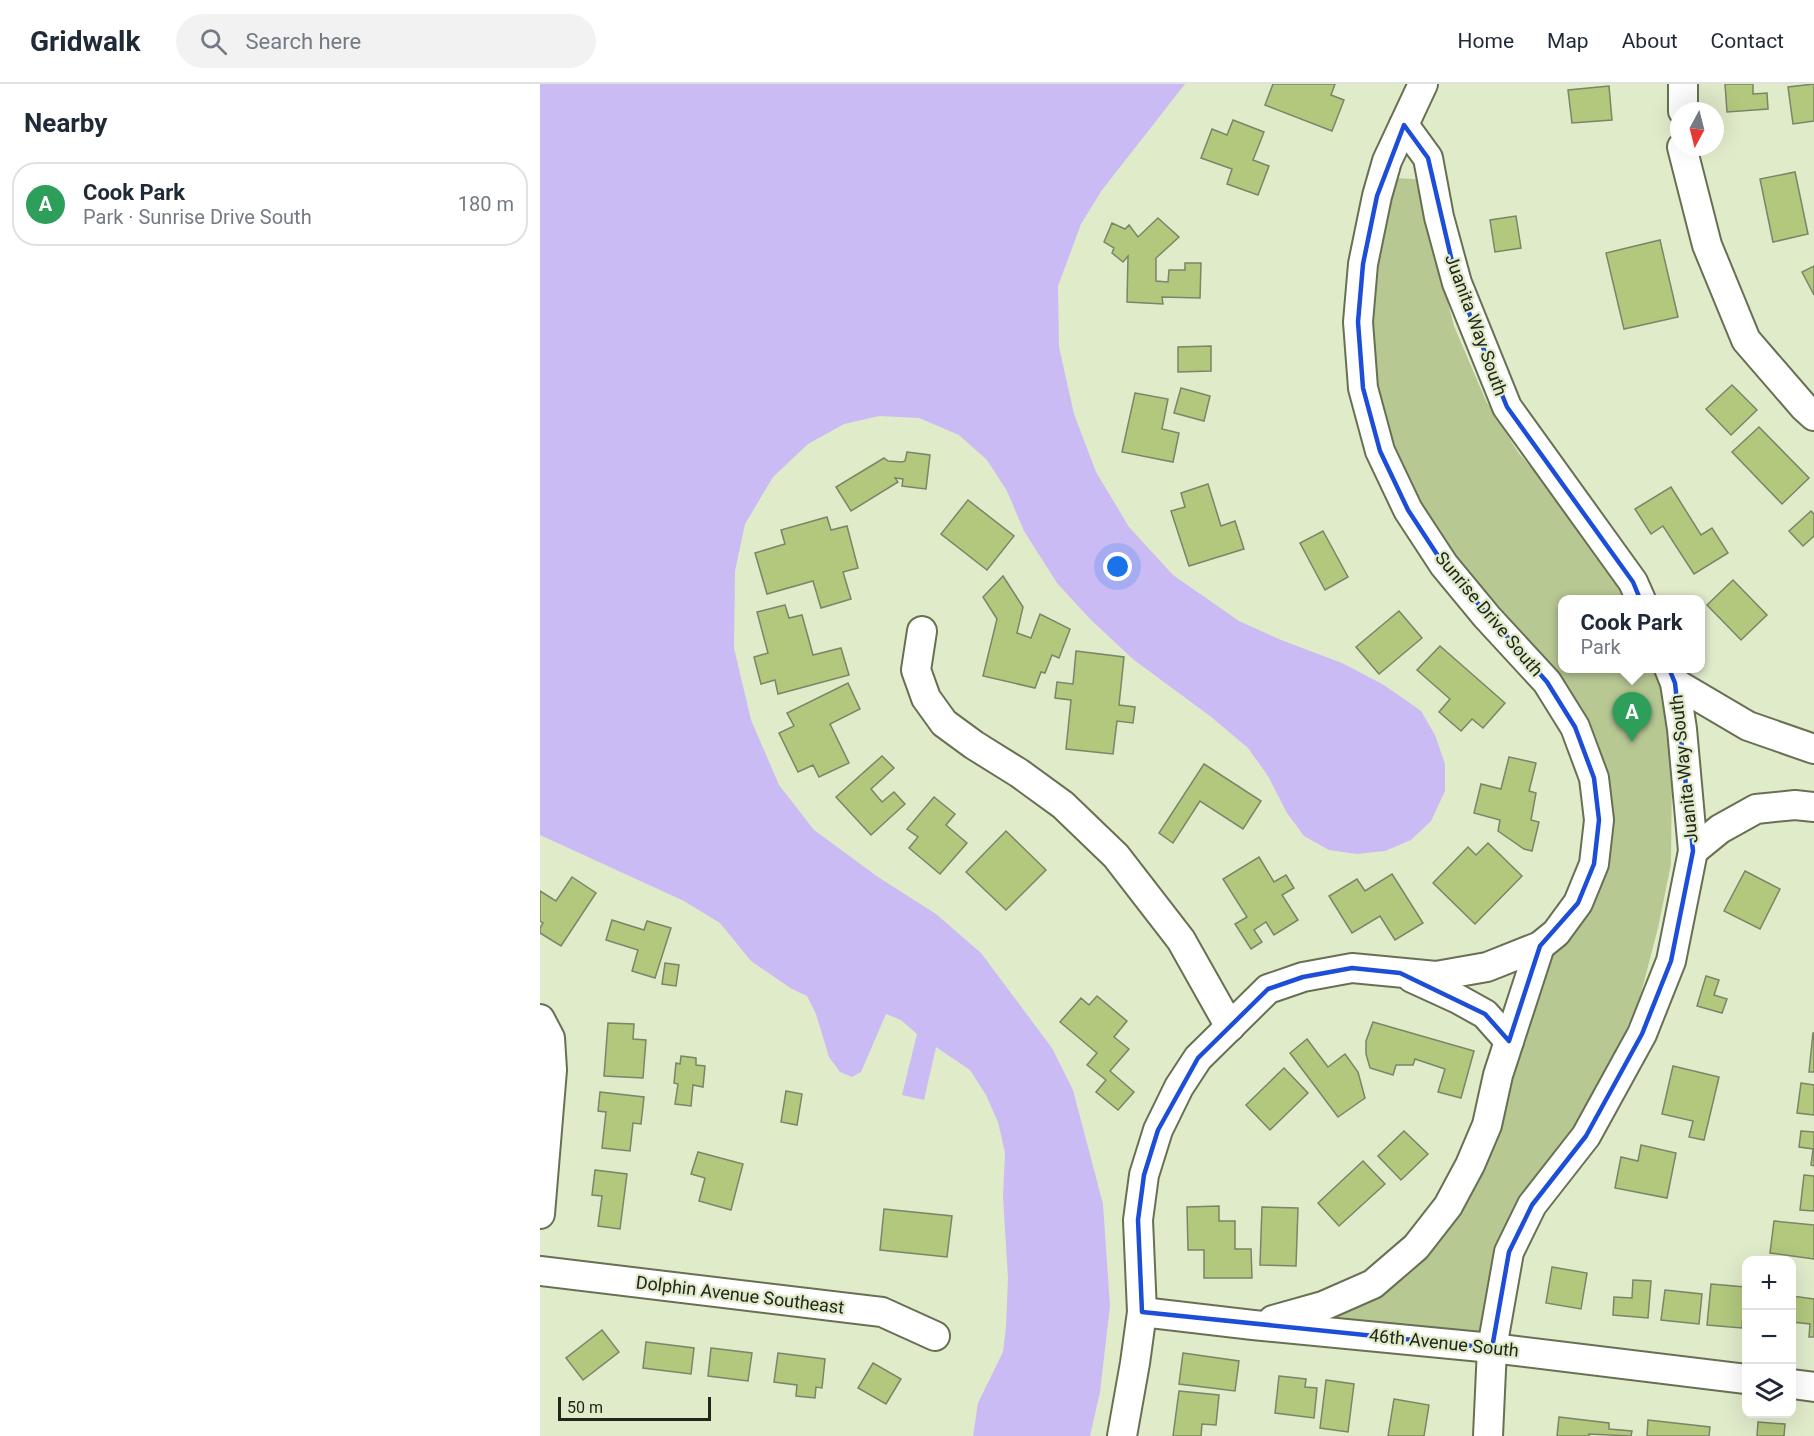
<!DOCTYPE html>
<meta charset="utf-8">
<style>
body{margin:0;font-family:Roboto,sans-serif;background:#f2f2f3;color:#1f2937}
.controls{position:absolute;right:18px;bottom:18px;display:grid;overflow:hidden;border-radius:12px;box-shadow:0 6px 24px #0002}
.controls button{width:54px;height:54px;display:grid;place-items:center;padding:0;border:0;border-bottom:2px solid #e0e1e3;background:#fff;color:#1f2937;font:30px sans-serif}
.compass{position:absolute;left:1130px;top:18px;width:54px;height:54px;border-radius:50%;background:#fff;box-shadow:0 6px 24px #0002;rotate:187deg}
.scale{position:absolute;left:18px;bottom:15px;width:153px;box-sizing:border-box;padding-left:6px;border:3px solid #22261a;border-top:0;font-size:16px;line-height:21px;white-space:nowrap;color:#22261a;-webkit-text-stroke:4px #e0ebca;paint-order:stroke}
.you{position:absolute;left:578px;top:483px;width:21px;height:21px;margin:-15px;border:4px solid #fff;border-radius:50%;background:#1a73e8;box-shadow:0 0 0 9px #1a73e833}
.badge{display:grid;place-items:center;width:39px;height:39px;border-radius:50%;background:#6436ad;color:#fff;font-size:20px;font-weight:700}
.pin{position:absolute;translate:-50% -50px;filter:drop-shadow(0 2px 3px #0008)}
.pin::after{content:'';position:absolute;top:32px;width:21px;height:18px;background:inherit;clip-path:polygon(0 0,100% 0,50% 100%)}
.popup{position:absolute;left:1018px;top:511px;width:147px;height:78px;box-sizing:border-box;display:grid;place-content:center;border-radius:12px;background:#fff;filter:drop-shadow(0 2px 4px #0005);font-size:20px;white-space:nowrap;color:#747a83}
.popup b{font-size:22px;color:#1f2937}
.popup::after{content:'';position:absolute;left:50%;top:100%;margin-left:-12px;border:12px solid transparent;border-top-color:#fff}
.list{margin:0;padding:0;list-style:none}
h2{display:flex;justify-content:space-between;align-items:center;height:78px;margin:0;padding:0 24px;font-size:26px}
h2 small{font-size:20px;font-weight:400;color:#747a83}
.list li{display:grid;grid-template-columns:39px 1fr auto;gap:18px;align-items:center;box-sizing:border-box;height:84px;margin:0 12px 12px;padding:0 12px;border:2px solid #e0e1e3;border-radius:24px}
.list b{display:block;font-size:22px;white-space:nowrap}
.list p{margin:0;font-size:20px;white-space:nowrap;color:#747a83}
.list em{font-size:20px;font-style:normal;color:#747a83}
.icon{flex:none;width:33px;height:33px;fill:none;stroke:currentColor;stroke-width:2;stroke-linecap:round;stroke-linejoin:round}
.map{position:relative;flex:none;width:1274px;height:1352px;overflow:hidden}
header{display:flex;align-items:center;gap:36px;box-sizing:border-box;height:84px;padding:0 30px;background:#fff;border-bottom:2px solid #e0e1e3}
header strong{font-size:28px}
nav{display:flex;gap:33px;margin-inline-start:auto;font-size:21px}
.search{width:420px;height:54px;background:#f2f2f3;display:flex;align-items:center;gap:15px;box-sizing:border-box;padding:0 21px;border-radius:33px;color:#747a83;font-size:22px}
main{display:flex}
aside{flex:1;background:#fff}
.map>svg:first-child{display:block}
.green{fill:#b7c893}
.water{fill:#cabbf5}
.building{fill:#b1c87d;stroke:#7b8567;stroke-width:1.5}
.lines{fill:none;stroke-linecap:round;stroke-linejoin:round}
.minor-casing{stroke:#677053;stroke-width:32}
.minor{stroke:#fff;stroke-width:28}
.marked{fill:none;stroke:#1d4ed8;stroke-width:4.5;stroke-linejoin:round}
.labels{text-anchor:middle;stroke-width:4.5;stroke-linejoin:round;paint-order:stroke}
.street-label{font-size:18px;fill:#22261a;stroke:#e0ebca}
</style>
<header>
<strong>Gridwalk</strong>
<div class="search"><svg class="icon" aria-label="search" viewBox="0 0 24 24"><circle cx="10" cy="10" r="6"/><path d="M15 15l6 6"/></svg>Search here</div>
<nav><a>Home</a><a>Map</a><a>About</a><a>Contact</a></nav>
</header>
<main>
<aside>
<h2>Nearby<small></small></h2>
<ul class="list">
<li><span class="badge" style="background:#2e9e5b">A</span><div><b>Cook Park</b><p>Park · Sunrise Drive South</p></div><em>180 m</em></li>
</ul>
</aside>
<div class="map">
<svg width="1274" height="1352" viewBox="0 0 1274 1352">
<rect width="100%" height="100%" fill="#e0ebca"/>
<path class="green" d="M852 94 876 95 914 242 946 317 978 368 1020 418 1057 470 1085 515 1023 516V584L1117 585 1125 604 1132 683 1131 780 1118 844 1100 913 1067 991 1020 1064 943 1253 791 1235 867 1186 902 1153 930 1105 1000 901 1015 868 1064 792 1073 745 1066 688 958 530 883 430 852 363 837 295 832 225 837 165Z"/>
<path class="water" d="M0 0H645L562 106 541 140 518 202 519 263 534 330 556 388 589 443 633 491 699 537 741 556 802 579 844 601 881 627 895 651 905 680V707L891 737 871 756 845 767 817 770 789 766 764 752 747 729 728 692 708 664 670 632 594 576 550 535 517 499 484 447 467 407 447 376 419 351 379 334 339 332 304 340 268 360 233 393 205 440 195 487 194 564 211 636 239 701 274 746 338 793 396 830 441 869 512 964 533 1006 563 1120 570 1222 560 1308 550 1352H433L438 1319 463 1268 466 1243 468 1194 463 1113 465 1069 458 1038 446 1011 430 986 396 963 384 1016 362 1011 377 950 361 936 346 930 321 988 312 993 300 988 289 973 276 930 267 912 252 905 211 877 180 839 144 817 0 751Z"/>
<g class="building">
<path d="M733 0H795L791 11 804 16 792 47 725 21Z"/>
<path d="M1185 0H1213V10L1227 9 1228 25 1187 28Z"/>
<path d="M1274 0V37L1253 40 1248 3Z"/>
<path d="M1069 2 1072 36 1032 39 1028 6Z"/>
<path d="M693 36 724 48 713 76 729 82 718 111 687 100 692 85 661 74 672 45 687 51Z"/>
<path d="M1255 88 1268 150 1233 158 1220 95Z"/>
<path d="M976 132 981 164 955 168 950 136Z"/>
<path d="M618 134 639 153 616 174V197L628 198 629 186H645V179H661L660 214 622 213 623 220 587 218 588 172 583 178 572 169 574 164 564 158 572 139 585 145 589 141 598 153Z"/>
<path d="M1120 156 1138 233 1084 245 1066 169Z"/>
<path d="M1274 182V211L1262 188Z"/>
<path d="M671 262V287L638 288V263Z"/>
<path d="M1192 301 1217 326 1191 351 1166 325Z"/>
<path d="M641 304 670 312 664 337 634 329Z"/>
<path d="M595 309 628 315 622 345 639 349 633 378 582 368Z"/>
<path d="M1219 343 1269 394 1242 420 1192 368Z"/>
<path d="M367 368 390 371 386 405 362 402 363 395 355 394 358 398 311 427 296 403 344 374 348 377 362 378 365 377Z"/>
<path d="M668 400 681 442 695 437 704 465 649 482 631 427 645 423 641 409Z"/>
<path d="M1131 403 1161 451 1172 444 1188 469 1154 490 1123 442 1111 450 1095 425Z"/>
<path d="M428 416 474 452 447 486 401 450Z"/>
<path d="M1271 427 1274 430V452L1263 462 1249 447Z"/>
<path d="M287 433 291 446 307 442 318 484 303 488 311 515 281 524 273 497 227 510 215 469 245 460 241 446Z"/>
<path d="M783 447 808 493 785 506 760 459Z"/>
<path d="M463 492 483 523 477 549 491 554 500 530 530 545 519 574 512 571 505 589 501 588 495 604 443 592 457 535 443 513Z"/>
<path d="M1193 496 1227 531 1201 556 1167 521Z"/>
<path d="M245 521 249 534 262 531 273 571 301 564 309 591 238 610 235 596 221 600 214 573 228 569 217 528Z"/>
<path d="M859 527 882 554 839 590 816 563Z"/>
<path d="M900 562 965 619 943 644 932 635 921 647 899 628 910 615 877 586Z"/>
<path d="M536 567 584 573 579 621 595 623 593 639 577 637 573 670 526 665 531 616 515 614 517 598 533 600Z"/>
<path d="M308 599 320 625 290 640 309 679 279 693 273 681 258 688 239 649 254 642 247 629Z"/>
<path d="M342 672 354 684 331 705 342 718 354 708 365 720 331 751 296 713Z"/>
<path d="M969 673 996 679 989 707 996 709 991 736 999 738 992 767 984 765 958 747 960 736 934 729 941 700 961 705Z"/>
<path d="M664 680 721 717 703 745 660 717 633 759 619 749Z"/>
<path d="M394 713 415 730 406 741 427 759 400 790 369 764 378 753 367 745Z"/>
<path d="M466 747 506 786 466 826 426 788Z"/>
<path d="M948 759 982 792 935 840 893 799 928 763 936 771Z"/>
<path d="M719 773 734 798 746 791 754 804 742 811 758 836 734 851 726 838 714 846 722 858 711 865 695 840 707 833 683 795Z"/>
<path d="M1205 787 1240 805 1220 845 1184 827Z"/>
<path d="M852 790 883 839 855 856 840 832 812 849 789 812 817 795 825 807Z"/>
<path d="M32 793 56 809 21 862 0 849V844L3 839 0 837V807L16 817Z"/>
<path d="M72 836 104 846 107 837 131 844 115 894 92 887 98 866 66 856Z"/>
<path d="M125 879 139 881 136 902 122 900Z"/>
<path d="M1166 892 1179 896 1174 911 1187 915 1182 929 1157 922Z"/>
<path d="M557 912 587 937 574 953 589 965 570 987 594 1008 578 1026 556 1008 566 996 547 981 557 969 520 938 541 914 549 921Z"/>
<path d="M833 938 934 967 921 1014 898 1008 905 985 875 975 873 981H856L853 991 830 984 826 970V957Z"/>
<path d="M68 939 94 940 93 955 106 956 103 994 64 992Z"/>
<path d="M1273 949H1274V988H1269Z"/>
<path d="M767 955 788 983 805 970 818 988 825 1014 798 1033 750 969Z"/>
<path d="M141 972 156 974V981L165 982 163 1003 153 1001 151 1022 135 1020 138 1000 134 999 136 979 140 980Z"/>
<path d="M1133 982 1179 993 1164 1056 1149 1053 1153 1037 1122 1030Z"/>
<path d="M744 984 768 1009 730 1046 706 1021Z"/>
<path d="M1261 999 1274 1001V1031L1257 1029Z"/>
<path d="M246 1007 262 1010 257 1041 241 1038Z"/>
<path d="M60 1008 104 1013 101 1040 93 1039 90 1067 62 1064 66 1028 58 1027Z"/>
<path d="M864 1047 888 1070 861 1096 838 1072Z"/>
<path d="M1261 1047 1274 1048V1082L1271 1081 1273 1065 1259 1063Z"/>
<path d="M1101 1061 1136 1069 1127 1114 1075 1104 1081 1073 1098 1077Z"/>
<path d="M158 1068 203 1080 191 1126 159 1117 165 1094 151 1090Z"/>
<path d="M823 1077 845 1100 799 1142 778 1119Z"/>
<path d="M55 1086 87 1090 80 1145 58 1142 62 1112 52 1111Z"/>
<path d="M1264 1091 1274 1092V1127L1260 1126Z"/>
<path d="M679 1122V1137H695V1165H711L712 1194H664V1166H648L647 1123Z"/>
<path d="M722 1123 758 1124 756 1182 720 1181Z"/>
<path d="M344 1125 412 1132 407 1173 340 1166Z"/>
<path d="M1234 1137 1274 1141V1175L1230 1169Z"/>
<path d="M1012 1183 1047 1189 1041 1225 1006 1219Z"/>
<path d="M1093 1196 1111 1197 1108 1234 1073 1231 1074 1213 1092 1214Z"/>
<path d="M1171 1200 1205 1203 1204 1217H1206V1231L1203 1230 1202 1244 1167 1241Z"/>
<path d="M1125 1206 1162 1210 1159 1240 1121 1236Z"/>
<path d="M1252 1212 1274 1215V1253H1269L1270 1240 1252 1238Z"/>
<path d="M62 1246 79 1268 43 1296 26 1274Z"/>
<path d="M106 1258 154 1264 151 1290 103 1284Z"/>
<path d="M171 1264 212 1269 208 1297 168 1292Z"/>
<path d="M238 1269 285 1275 282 1304 276 1303 275 1314 256 1312 257 1301 234 1298Z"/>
<path d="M643 1269 699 1277 695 1307 639 1300Z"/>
<path d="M333 1279 361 1295 346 1320 318 1304Z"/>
<path d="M739 1292 766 1295 765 1303 777 1304 774 1334 735 1329Z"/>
<path d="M786 1296 814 1300 808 1348 780 1344Z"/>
<path d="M639 1307 679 1311 676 1341 662 1340 661 1352H633Z"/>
<path d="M854 1315 889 1321 884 1352H848Z"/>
<path d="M1019 1333 1069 1339V1345L1092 1347 1091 1352 1049 1350V1352H1017Z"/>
<path d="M1108 1336 1170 1343 1169 1352H1107Z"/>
<path d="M1218 1338 1245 1340 1244 1352H1217Z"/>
</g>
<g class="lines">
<g class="minor-casing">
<g id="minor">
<path d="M1143 27V0"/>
<path d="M864 41 888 74 899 133 917 199 967 323 1093 498 1101 516"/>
<path d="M1142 63 1167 161 1206 256 1264 323 1274 332"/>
<path d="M382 547 376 586 386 614 404 639 434 661 479 689 523 721 576 772 641 856 690 943"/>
<path d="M1135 599 1208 642 1274 665"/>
<path d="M1153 767 1180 745 1216 725 1255 721 1274 723"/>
<path d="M872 894 918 915 945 930 969 957"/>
<path d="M0 935 10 954 12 986 0 1130"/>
<path d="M0 1187 342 1228 395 1252"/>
<path d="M602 1228 713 1241 952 1264 1206 1295"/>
<path d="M733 1236 783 1222 833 1200 876 1163 908 1122 930 1081 947 1041 958 991 1000 862"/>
<path d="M1252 1300 1274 1303"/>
<path d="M582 1352 595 1279 602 1228 598 1136 604 1091 618 1046 639 1003 658 974 728 905 763 893 812 884 896 892 947 883 1000 862 1016 849 1038 819 1054 780 1059 736 1054 694 1035 643 1007 598 947 533 904 481 868 426 840 367 823 304 818 238 823 180 837 112 847 77 883 0"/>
<path d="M948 1352 952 1264 969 1168 992 1121 1046 1052 1102 950 1131 877 1153 767 1142 645 1135 599 1129 584"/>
</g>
</g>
<use href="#minor" class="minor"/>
</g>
<path class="marked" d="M864 41 888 74 917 199 967 323 1093 498 1135 599 1153 767 1131 877 1102 950 1046 1052 992 1121 969 1168 952 1264 602 1228 598 1136 604 1091 618 1046 658 974 728 905 763 893 812 884 860 889 945 930 969 957 1000 862 1038 819 1054 780 1059 736 1054 694 1035 643 1007 598 904 481 868 426 840 367 823 304 818 238 823 180 837 112Z"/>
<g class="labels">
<g class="street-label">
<text transform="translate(936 241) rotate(70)" y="6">Juanita Way South</text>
<text transform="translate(949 530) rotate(50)" y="6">Sunrise Drive South</text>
<text transform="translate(1144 685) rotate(-96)" y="6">Juanita Way South</text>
<text transform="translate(200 1211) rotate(7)" y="6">Dolphin Avenue Southeast</text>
<text transform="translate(904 1259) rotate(6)" y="6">46th Avenue South</text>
</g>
</g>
</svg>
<div class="controls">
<button>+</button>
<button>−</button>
<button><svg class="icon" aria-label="layers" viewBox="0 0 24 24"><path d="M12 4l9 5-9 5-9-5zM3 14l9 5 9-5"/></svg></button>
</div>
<svg class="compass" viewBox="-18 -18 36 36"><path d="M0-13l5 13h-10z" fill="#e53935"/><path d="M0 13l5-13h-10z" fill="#747a83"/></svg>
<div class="scale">50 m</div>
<div class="you"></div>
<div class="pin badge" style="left:1092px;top:658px;background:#2e9e5b">A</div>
<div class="popup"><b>Cook Park</b>Park</div>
</div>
</main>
